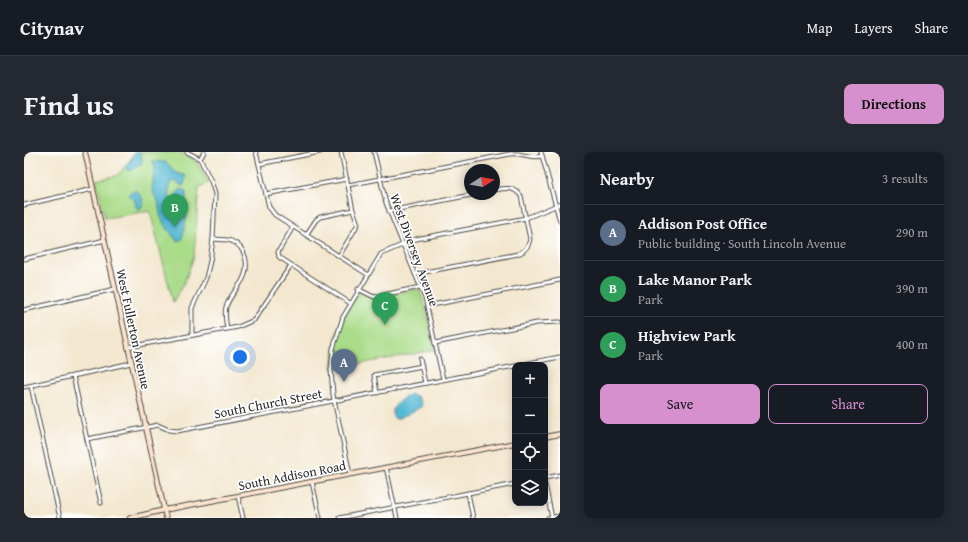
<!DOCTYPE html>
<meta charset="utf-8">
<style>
body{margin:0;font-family:"Gentium Book Plus",serif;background:#242831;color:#f1f3f6}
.controls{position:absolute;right:12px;bottom:12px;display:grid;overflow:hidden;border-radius:8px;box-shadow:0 2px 10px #0003}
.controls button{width:36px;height:36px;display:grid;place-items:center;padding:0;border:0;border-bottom:1px solid #363941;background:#171b24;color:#f1f3f6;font:20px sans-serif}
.compass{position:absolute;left:440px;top:12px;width:36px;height:36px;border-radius:50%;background:#171b24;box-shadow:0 2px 10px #0003;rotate:79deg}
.you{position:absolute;left:216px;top:205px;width:14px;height:14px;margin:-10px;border:3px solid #fff;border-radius:50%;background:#1a73e8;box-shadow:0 0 0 6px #1a73e833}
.badge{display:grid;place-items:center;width:26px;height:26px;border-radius:50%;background:#d690ce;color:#fff;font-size:13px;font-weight:700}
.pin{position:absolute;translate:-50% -33px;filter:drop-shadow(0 1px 2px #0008)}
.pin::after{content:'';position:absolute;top:21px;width:14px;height:12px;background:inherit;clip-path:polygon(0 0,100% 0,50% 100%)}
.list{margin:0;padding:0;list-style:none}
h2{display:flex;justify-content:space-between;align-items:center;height:52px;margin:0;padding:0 16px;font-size:17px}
h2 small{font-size:13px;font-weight:400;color:#9ea1a6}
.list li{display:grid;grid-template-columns:26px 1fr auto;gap:12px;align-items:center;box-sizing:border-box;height:56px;padding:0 16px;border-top:1px solid #363941}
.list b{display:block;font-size:15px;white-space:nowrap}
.list p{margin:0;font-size:13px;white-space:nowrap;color:#9ea1a6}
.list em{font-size:13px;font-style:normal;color:#9ea1a6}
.actions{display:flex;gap:8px;padding:12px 16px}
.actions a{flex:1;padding:9px 0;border:1px solid #d690ce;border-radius:8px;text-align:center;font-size:14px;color:#d690ce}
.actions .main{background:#d690ce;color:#111}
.icon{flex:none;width:22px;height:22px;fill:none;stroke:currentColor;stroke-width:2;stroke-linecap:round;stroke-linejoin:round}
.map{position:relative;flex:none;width:536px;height:366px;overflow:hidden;border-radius:8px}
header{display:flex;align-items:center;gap:24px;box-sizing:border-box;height:56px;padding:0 20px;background:#171b24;border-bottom:1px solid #363941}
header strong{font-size:19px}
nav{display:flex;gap:22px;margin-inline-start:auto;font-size:14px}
.intro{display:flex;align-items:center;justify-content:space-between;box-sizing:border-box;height:96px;padding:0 24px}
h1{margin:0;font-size:28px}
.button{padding:10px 18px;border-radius:8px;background:#d690ce;color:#111;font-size:14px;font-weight:700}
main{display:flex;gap:24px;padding:0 24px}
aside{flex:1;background:#171b24;border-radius:8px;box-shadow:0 2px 10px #0003}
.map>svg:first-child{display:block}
.green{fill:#aadc8a;stroke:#6a845a}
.water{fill:#53b8d2;stroke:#3f727e}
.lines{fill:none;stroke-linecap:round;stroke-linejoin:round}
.street-casing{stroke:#494744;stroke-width:5}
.secondary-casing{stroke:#494744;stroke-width:6}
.street{stroke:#fff;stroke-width:3}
.secondary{stroke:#fce5cf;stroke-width:4}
.labels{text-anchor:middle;stroke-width:3.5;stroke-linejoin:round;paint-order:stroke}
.street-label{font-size:13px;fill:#2b2b2b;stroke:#fff}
</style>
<header>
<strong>Citynav</strong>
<nav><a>Map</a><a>Layers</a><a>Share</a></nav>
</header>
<div class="intro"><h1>Find us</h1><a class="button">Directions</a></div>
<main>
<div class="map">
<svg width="536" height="366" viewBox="0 0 536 366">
<rect width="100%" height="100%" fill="#fff"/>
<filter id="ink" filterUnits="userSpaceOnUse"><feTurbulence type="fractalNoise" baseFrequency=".025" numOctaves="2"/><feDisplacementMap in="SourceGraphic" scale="8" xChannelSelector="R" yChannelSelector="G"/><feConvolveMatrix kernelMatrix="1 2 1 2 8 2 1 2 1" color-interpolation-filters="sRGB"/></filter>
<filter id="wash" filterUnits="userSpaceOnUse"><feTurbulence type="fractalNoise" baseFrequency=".012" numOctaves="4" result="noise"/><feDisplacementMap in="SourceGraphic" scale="16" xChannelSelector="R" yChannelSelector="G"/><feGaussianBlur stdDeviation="0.9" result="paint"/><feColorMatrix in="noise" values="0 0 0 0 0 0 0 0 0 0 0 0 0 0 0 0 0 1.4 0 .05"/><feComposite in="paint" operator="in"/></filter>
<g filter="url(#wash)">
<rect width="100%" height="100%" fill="#f3e7cf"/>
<g class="green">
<path d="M112 0H156L171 8 185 31 175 35 170 104 161 129 149 150 126 59 81 66 80 61 72 28 94 23Z"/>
<path d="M395 137 401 154 411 198 308 217 313 182 320 164 335 139 348 145Z"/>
</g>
<g class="water">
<path d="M111 0H116L118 7 117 13 106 19 102 16Z"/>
<path d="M127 9 142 10 152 21 162 24 160 33 158 34 151 29 147 30C143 36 145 46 148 52L153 41 157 37 162 39 163 64 158 87 153 89 140 72 136 63 134 49 130 43 128 36 131 13Z"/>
<path d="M108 39H113C118 44 121 49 117 56L114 57 112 55 111 48 104 43Z"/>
<path d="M386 242 393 244 397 251 398 254C396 256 375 267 371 267 362 258 378 246 386 242Z"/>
</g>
</g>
<g filter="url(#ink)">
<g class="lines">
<g class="street-casing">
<g id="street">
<path d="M163 0 176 7 187 29 191 42 189 87 186 109 182 126 168 156V183"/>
<path d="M232 0 245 55 251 63 343 122"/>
<path d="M350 0 362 51 401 146 419 227"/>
<path d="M517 0 536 69"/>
<path d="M176 7 180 0"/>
<path d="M235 12 296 0"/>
<path d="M324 33 486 2C497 0 505 7 518 4"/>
<path d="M242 42 323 27"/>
<path d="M0 53 69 37"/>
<path d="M365 59 452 42"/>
<path d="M269 75 254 100 255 105 326 151"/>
<path d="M282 83 292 68 296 65 329 58"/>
<path d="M189 87C195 88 202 87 207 89 223 95 226 115 218 129 213 137 205 145 202 155 200 162 202 169 203 177"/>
<path d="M315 104 334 72 329 58 317 0"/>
<path d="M0 107 81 88"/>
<path d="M391 122 494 102C501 99 505 94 506 87L497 44C490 34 481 36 470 38"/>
<path d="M334 137 350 145 396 135"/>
<path d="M403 154 536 128"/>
<path d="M0 158 91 137"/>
<path d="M411 191 513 171 536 170"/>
<path d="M104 195 214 175 230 168 267 113"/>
<path d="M396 207 401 231"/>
<path d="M494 213 536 205"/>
<path d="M49 224 77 351"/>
<path d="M7 234 36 366"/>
<path d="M0 235 107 211"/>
<path d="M353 241 350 223 398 214"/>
<path d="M63 287 134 273 145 278 153 279 491 214"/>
<path d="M362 315 373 366"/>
<path d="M326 322 309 243 307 218 309 197 319 165 357 102 392 87 502 66 536 52"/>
<path d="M521 326 536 323"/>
<path d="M288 330 296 366"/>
<path d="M521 332 528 366"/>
<path d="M444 341 449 366"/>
<path d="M214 344 219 366"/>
<path d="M315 366 491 332"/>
<path d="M524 366 536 364"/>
</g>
</g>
<g class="secondary-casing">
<g id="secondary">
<path d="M61 0 142 366"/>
<path d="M521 285 536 282"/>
<path d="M106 366 140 358 491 291"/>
</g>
</g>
<use href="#street" class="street"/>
<use href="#secondary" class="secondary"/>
</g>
</g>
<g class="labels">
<g class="street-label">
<text transform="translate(391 98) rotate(70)" y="5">West Diversey Avenue</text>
<text transform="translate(110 177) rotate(78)" y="5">West Fullerton Avenue</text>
<text transform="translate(244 251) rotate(-11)" y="5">South Church Street</text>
<text transform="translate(268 323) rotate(-11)" y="5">South Addison Road</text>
</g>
</g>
</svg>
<div class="controls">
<button>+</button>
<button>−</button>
<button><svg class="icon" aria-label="locate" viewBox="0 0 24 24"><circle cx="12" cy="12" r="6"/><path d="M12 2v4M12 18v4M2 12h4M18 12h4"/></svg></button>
<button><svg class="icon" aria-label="layers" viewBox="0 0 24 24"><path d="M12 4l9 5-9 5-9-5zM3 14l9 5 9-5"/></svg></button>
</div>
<svg class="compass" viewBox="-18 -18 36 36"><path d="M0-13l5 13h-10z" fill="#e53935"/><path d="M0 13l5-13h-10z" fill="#9ea1a6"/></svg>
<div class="you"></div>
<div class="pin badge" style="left:320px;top:230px;background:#5c6f8a">A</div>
<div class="pin badge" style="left:151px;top:75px;background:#2e9e5b">B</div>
<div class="pin badge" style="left:361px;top:173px;background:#2e9e5b">C</div>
</div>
<aside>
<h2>Nearby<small>3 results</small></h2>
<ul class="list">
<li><span class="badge" style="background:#5c6f8a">A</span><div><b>Addison Post Office</b><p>Public building · South Lincoln Avenue</p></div><em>290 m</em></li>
<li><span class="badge" style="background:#2e9e5b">B</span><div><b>Lake Manor Park</b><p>Park</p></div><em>390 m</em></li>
<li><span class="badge" style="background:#2e9e5b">C</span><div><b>Highview Park</b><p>Park</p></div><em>400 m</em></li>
</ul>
<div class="actions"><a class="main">Save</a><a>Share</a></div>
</aside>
</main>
